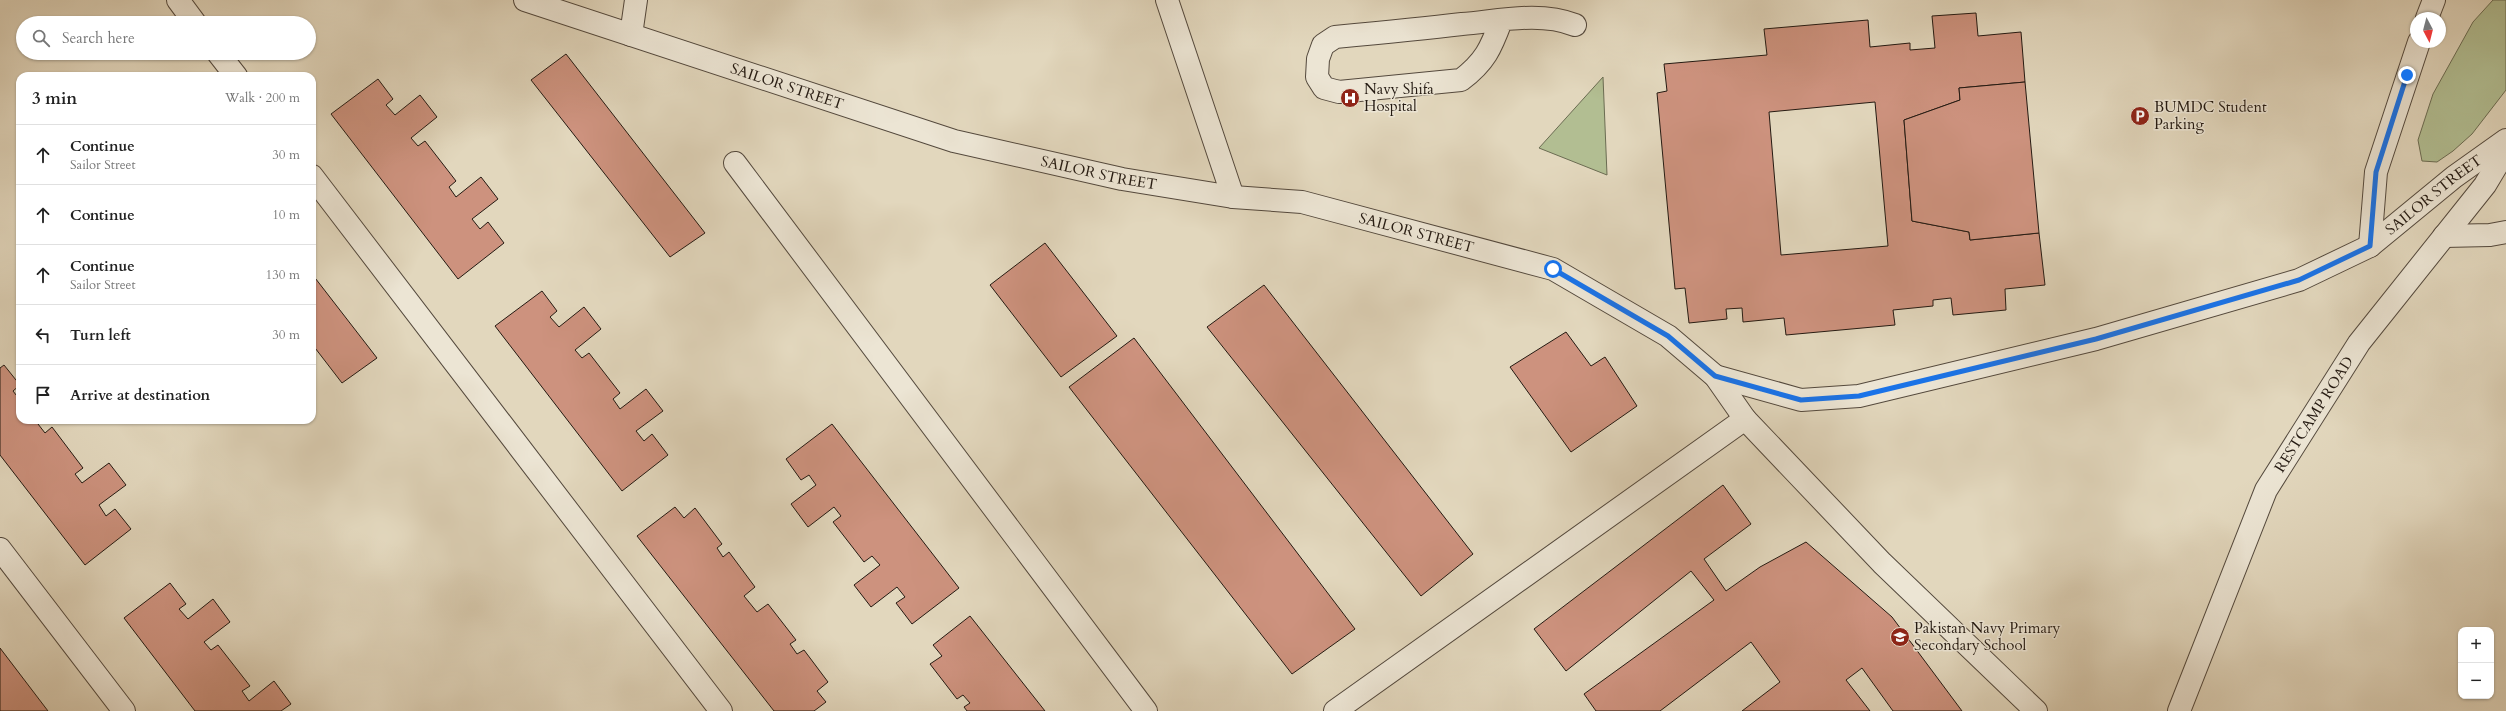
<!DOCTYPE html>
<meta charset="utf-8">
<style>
body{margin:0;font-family:Cardo,serif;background:#f2f2f2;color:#222}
.controls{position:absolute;right:12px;bottom:12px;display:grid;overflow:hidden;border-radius:8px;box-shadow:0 1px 3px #0004}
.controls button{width:36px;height:36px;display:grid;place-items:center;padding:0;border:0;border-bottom:1px solid #e0e0e0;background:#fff;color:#222;font:20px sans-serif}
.compass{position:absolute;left:2410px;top:12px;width:36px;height:36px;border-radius:50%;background:#fff;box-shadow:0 1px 3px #0004;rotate:173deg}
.stop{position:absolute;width:12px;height:12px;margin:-9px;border:3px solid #1a73e8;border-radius:50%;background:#fff}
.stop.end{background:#1a73e8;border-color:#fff;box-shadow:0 1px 4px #0008}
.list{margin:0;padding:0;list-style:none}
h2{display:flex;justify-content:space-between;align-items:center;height:52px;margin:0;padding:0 16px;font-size:17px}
h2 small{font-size:13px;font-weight:400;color:#767676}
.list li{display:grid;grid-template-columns:26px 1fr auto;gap:12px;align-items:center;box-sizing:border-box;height:60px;padding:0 16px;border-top:1px solid #e0e0e0}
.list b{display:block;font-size:15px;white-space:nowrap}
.list p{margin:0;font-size:13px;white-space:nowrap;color:#767676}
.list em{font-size:13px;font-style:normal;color:#767676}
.icon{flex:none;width:22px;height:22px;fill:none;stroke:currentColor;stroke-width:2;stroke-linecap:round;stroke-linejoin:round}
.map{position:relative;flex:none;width:2506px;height:711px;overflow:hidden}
.search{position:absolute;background:#fff;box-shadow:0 1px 3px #0004;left:16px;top:16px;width:300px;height:44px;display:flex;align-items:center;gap:10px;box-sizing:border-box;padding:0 14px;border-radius:22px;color:#767676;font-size:15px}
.panel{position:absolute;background:#fff;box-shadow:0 1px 3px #0004;left:16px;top:72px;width:300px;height:352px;border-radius:12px}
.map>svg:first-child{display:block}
.green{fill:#b2be92;stroke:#6b6c52}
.building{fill:#cd927e;stroke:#241a12;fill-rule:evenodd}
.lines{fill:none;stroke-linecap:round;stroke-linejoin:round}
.minor-casing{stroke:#54493d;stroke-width:24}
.minor{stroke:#ece5d4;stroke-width:22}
.route{stroke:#1a73e8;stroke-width:5}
.labels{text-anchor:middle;stroke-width:3;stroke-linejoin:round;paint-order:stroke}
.street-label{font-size:15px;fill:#241a12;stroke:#ece5d4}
.poi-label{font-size:15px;fill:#241a12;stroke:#ece5d4;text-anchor:start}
</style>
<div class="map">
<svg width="2506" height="711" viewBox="0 0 2506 711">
<rect width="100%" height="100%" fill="#e2d7bd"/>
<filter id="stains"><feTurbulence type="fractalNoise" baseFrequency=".005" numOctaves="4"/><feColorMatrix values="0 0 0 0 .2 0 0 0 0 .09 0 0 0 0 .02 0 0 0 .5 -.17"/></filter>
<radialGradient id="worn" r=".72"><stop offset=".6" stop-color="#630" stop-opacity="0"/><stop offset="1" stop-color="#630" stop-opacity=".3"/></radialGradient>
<g class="green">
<path d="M2493 0H2506V90L2472 134 2453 151 2437 162 2422 161 2418 140 2433 94 2473 22Z"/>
<path d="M1603 77 1607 175 1539 148Z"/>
</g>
<g class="building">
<path d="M1976 13 1978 36 2021 32 2025 82 1959 88 1960 100 1904 120 1912 221 1969 232 1970 240 2039 233 2045 285 2005 289 2006 310 1953 315 1951 298 1933 300V306L1893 310 1895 325 1786 335 1784 318 1743 322 1742 308 1726 309 1727 319 1689 323 1685 288 1675 289 1657 93 1667 91 1664 64 1767 55 1764 29 1868 20 1870 47 1910 43V50L1935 48 1932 16ZM1875 102 1888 246 1781 255 1769 112Z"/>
<path d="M566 54 705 233 670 257 531 80Z"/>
<path d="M378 79 393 99 386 105 395 115 420 95 437 117 411 138 418 146 425 141 456 181 449 187 456 197 481 177 498 199 472 219 480 229 488 222 504 243 458 279 331 114Z"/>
<path d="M2025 82 2039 233 1970 240 1969 232 1912 221 1904 120 1960 100 1959 88Z"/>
<path d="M1045 243 1117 336 1061 377 990 285Z"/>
<path d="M312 274 377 358 342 383 312 344Z"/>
<path d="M1264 285 1473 554 1421 596 1207 327Z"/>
<path d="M542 291 557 311 550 317 559 327 584 307 601 329 575 350 582 358 589 353 620 393 613 399 620 409 646 389 663 411 636 431 644 441 652 434 668 455 622 491 495 326Z"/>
<path d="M1566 332 1591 366 1605 357 1637 406 1571 452 1510 367Z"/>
<path d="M1134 338 1355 629 1292 674 1069 387Z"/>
<path d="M4 365 20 385 13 391 20 400V420H43L38 424 45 433 52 427 83 468 75 474 82 483 109 463 126 485 99 505 106 516 115 509 131 529 85 565 0 455V368Z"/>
<path d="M832 424 959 588 912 624 896 603 905 597 897 587 871 607 854 585 880 565 872 556 864 562 833 522 841 516 834 507 808 527 791 504 816 485 809 475 801 480 786 459Z"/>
<path d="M1723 485 1751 524 1704 559 1726 591 1760 567 1806 542 1892 617 1962 711H1893L1862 668 1846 680 1870 711H1742L1780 682 1751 642 1660 711H1596L1584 694 1714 600 1691 571 1566 671 1534 629Z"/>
<path d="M675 507 684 518 695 508 722 544 717 548 723 557 729 552 755 587 744 596 757 612 768 604 796 640 790 644 797 654 804 650 828 682 817 691 826 702 814 711H774L637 536Z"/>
<path d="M170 583 186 604 179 609 188 619 213 599 230 622 204 642 211 650 218 645 250 686 242 691 249 701 274 681 291 704 281 711H195L124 618Z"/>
<path d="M970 616 1045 711H967L964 707 970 703 963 695 957 699 930 664 942 656 933 645Z"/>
<path d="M0 648 48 711H0Z"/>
</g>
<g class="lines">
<g class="minor-casing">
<g id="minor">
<path d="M178 0 195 23"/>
<path id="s1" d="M525 0 954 141 1122 179 1233 197 1302 202 1553 269 1668 336 1715 376 1745 419 1882 563 2036 711"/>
<path d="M1167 0 1233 197"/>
<path d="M2427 18 2434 0"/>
<path d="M1501 21C1491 48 1485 62 1461 80L1339 92 1324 88 1317 77 1318 59 1323 45 1335 37C1377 33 1419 29 1462 24 1499 21 1540 11 1575 25"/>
<path d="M631 35 636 0"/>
<path d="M218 53 236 76"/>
<path d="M735 163 1146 711"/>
<path d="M312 176 721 711"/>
<path d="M2444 236 2490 235 2506 232"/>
<path d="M2370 246 2376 172 2419 42"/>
<path id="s2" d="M1715 376 1801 400 1859 396 2096 339 2299 280 2370 246 2454 177 2506 140"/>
<path d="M0 549 124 711"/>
<path d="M1335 711 1745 419"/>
<path id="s3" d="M2179 711 2266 490 2359 343 2485 185 2506 150"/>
</g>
</g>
<use href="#minor" class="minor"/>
</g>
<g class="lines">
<path class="route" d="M1553 269 1668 336 1715 376 1801 400 1859 396 2096 339 2299 280 2370 246 2376 172 2407 75"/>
</g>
<defs>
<g id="hospital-disc" transform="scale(1)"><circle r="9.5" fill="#8f2418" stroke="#ece5d4"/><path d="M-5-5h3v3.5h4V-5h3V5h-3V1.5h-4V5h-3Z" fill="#fff"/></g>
<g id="parking-disc" transform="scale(1)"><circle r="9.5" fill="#8f2418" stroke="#ece5d4"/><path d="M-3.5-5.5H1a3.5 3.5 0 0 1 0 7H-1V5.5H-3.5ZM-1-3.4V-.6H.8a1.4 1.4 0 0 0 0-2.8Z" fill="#fff"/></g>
<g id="school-disc" transform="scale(1)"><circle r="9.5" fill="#8f2418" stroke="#ece5d4"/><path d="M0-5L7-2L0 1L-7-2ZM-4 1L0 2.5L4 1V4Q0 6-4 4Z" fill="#fff"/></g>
</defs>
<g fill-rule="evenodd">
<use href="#hospital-disc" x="1350" y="98"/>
<use href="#parking-disc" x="2140" y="116"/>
<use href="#school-disc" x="1900" y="637"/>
</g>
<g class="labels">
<g class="street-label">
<text dy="5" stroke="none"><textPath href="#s1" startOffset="276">SAILOR STREET</textPath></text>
<text dy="5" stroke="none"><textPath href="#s1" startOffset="600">SAILOR STREET</textPath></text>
<text dy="5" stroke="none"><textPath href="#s2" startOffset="763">SAILOR STREET</textPath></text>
<text dy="5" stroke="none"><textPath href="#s1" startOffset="924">SAILOR STREET</textPath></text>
<text dy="5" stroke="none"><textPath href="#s3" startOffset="327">RESTCAMP ROAD</textPath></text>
</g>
<g class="poi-label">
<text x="1364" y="94">Navy Shifa<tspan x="1364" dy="17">Hospital</tspan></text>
<text x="2154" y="112">BUMDC Student<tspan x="2154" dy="17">Parking</tspan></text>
<text x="1914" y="633">Pakistan Navy Primary<tspan x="1914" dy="17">Secondary School</tspan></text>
</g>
</g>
<rect width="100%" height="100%" filter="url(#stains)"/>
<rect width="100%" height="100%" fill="url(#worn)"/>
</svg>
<div class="controls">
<button>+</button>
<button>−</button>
</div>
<svg class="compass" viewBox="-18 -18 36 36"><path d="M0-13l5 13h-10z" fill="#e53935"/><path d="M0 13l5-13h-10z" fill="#767676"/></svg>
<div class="stop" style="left:1553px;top:269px"></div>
<div class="stop end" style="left:2407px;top:75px"></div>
<div class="search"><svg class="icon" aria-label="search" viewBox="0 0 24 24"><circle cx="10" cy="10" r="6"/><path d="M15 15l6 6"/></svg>Search here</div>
<section class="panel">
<h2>3 min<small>Walk · 200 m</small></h2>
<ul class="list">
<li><svg class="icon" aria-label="ahead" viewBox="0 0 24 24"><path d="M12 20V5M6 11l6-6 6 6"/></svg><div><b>Continue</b><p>Sailor Street</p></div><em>30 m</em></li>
<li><svg class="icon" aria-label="ahead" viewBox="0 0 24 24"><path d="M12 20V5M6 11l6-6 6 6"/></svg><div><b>Continue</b></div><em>10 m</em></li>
<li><svg class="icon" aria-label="ahead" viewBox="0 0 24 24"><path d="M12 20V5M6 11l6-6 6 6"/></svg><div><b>Continue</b><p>Sailor Street</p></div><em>130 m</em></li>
<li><svg class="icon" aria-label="left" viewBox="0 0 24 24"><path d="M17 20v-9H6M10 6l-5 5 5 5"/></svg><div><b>Turn left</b></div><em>30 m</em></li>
<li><svg class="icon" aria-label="arrive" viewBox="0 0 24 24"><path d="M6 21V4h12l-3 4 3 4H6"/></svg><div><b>Arrive at destination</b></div></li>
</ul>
</section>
</div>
